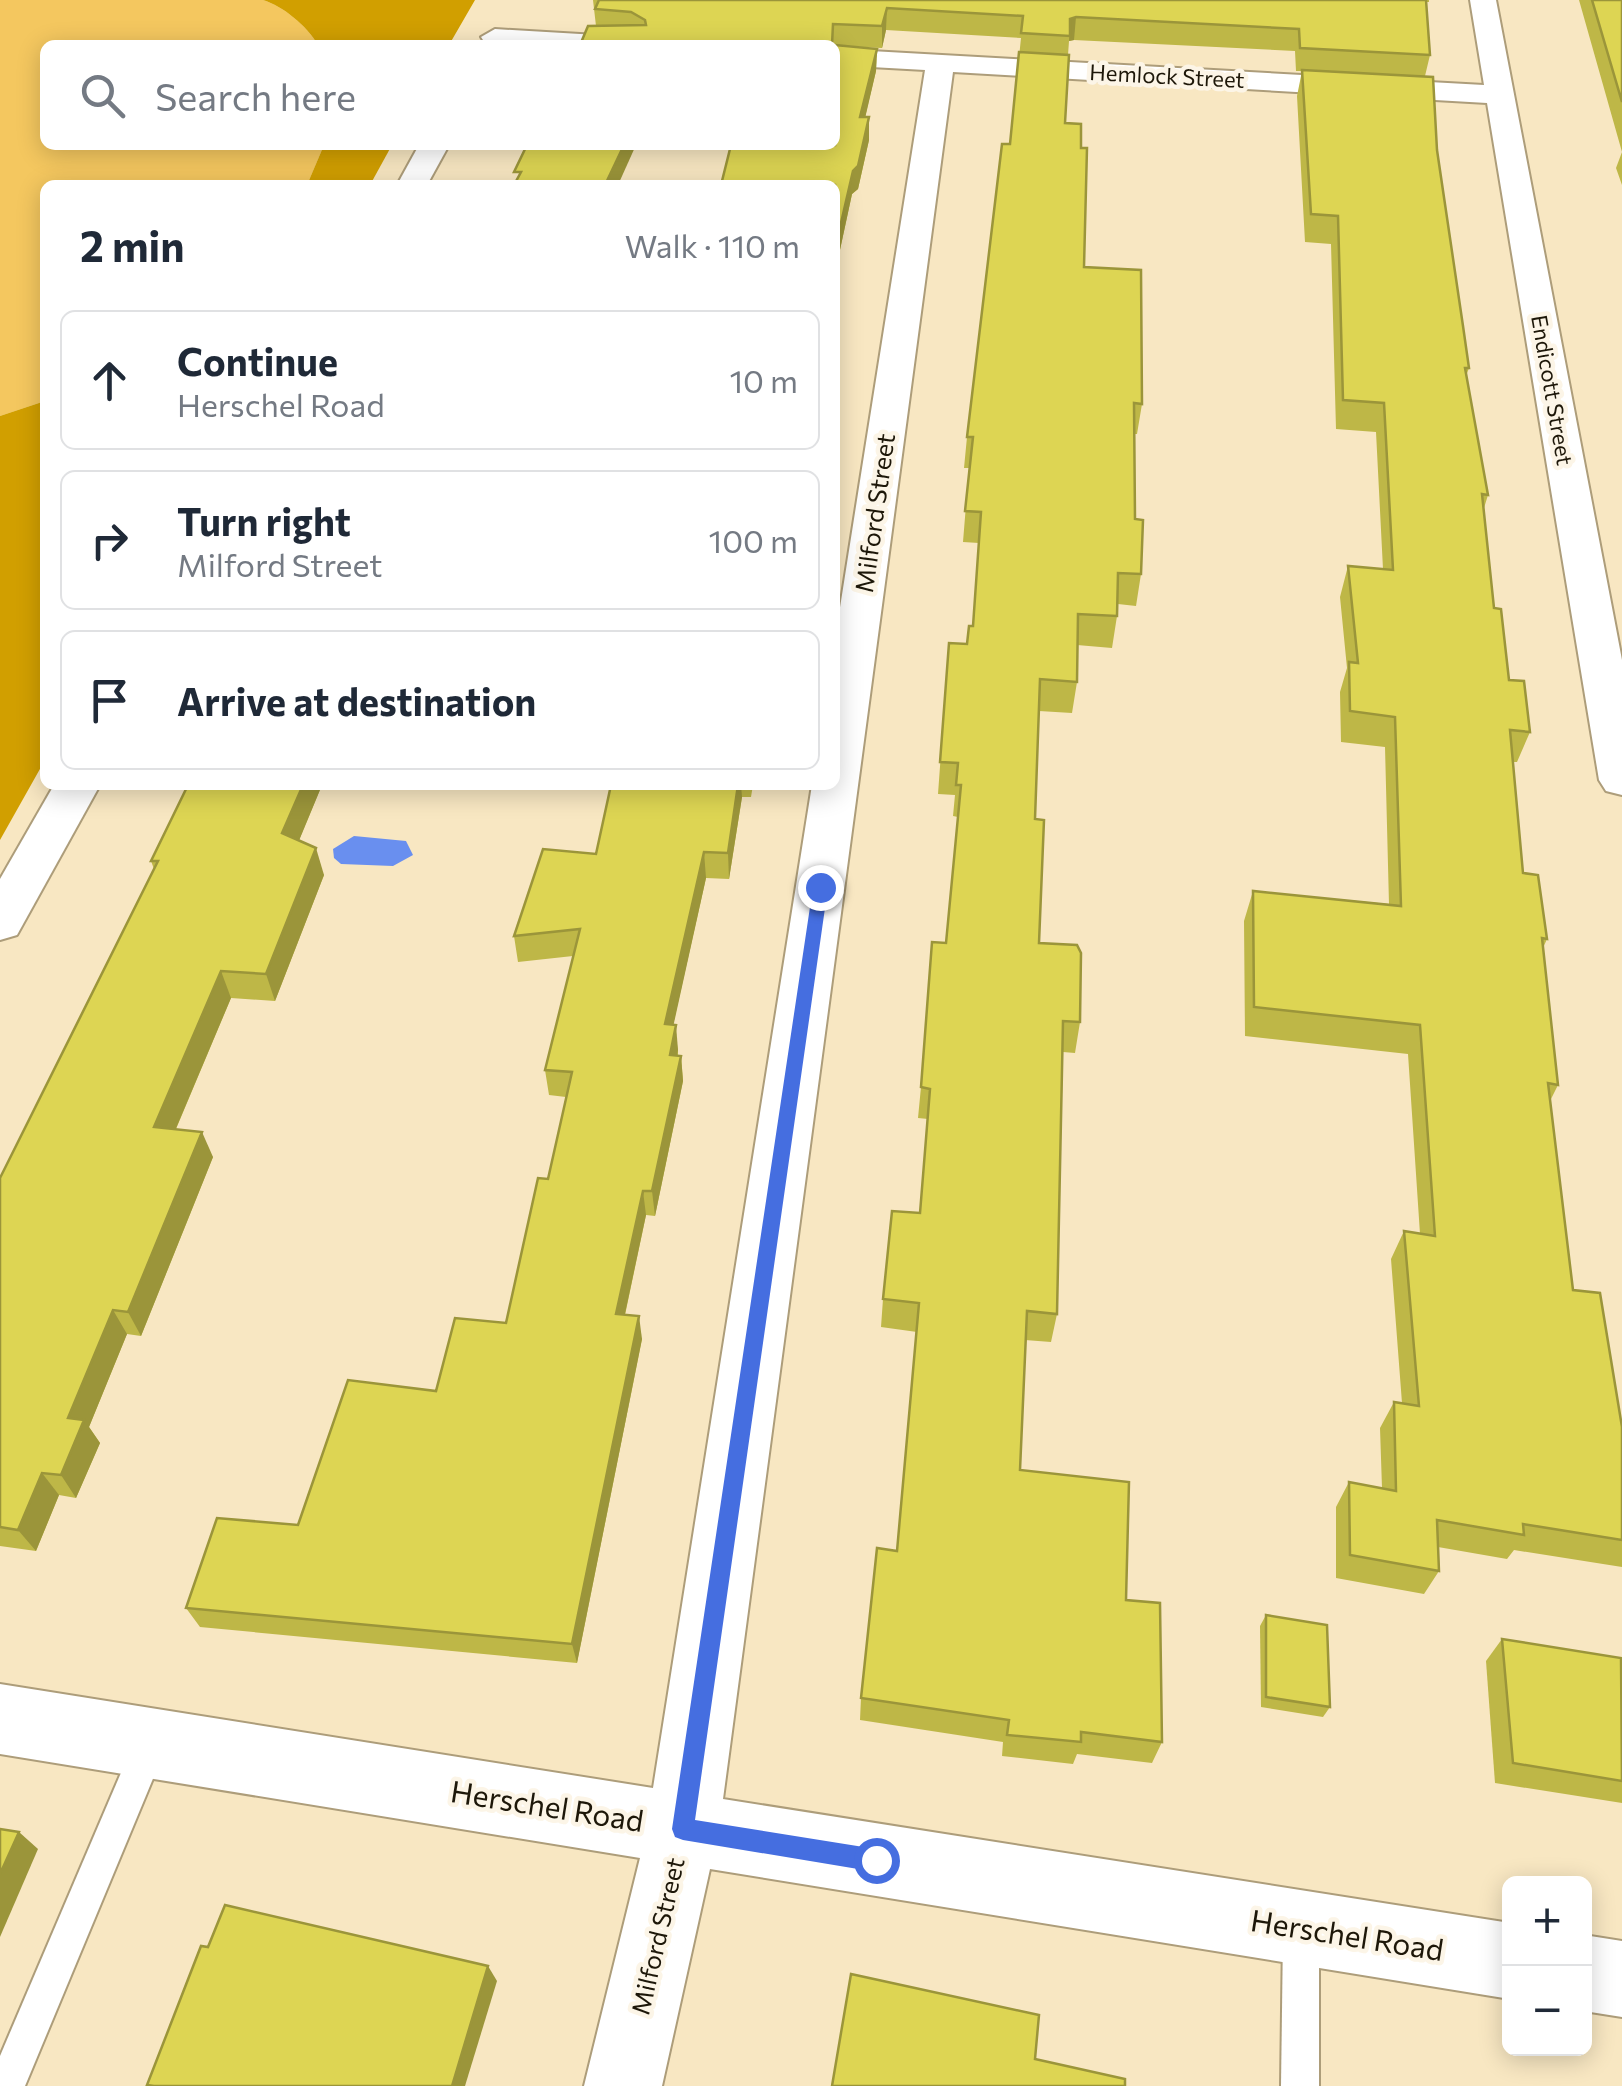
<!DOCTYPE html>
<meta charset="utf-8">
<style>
body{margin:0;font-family:Commissioner,sans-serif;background:#f2f2f3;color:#1f2937}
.controls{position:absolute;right:30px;bottom:30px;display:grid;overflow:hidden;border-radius:15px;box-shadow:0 5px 25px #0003}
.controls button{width:90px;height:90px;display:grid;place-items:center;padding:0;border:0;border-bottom:2px solid #e0e1e3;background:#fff;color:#1f2937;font:50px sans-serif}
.stop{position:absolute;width:30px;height:30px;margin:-22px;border:8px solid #456ee0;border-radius:50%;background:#fff}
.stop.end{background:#456ee0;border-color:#fff;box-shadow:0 2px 10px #0008}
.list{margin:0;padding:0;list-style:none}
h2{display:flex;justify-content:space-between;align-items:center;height:130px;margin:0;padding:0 40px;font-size:42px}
h2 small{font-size:32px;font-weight:400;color:#747a83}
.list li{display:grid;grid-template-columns:65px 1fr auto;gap:30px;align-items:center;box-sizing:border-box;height:140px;margin:0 20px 20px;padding:0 20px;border:2px solid #e0e1e3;border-radius:15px}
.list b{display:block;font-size:38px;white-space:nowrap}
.list p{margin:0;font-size:32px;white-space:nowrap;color:#747a83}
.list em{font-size:32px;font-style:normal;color:#747a83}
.icon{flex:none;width:55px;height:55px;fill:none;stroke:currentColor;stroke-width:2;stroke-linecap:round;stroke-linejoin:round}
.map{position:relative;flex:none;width:1622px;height:2086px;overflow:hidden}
.search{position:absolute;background:#fff;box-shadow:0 5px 25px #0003;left:40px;top:40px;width:800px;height:110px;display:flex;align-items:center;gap:25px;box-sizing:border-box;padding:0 35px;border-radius:15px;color:#747a83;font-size:38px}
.panel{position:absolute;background:#fff;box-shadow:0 5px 25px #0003;left:40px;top:180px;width:800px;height:610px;border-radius:15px}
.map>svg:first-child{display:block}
.green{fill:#f4c75f}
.forest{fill:#d19f00}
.water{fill:#698fef}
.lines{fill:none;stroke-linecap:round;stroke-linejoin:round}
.lane-casing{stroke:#ad9d7a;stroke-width:4}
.street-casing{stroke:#ad9d7a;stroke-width:4}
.lane{fill:#fff;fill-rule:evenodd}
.street{fill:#fff;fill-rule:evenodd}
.wall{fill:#beb747}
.shaded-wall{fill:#9b953a}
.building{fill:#ddd553;stroke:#9b953a;stroke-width:2.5}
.route{fill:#456ee0}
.labels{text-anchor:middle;stroke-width:9;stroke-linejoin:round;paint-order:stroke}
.far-street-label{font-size:22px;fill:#1d1709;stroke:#fcf5e7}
.street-label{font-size:25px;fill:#1d1709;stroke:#fcf5e7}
.near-street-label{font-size:30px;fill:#1d1709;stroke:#fcf5e7}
</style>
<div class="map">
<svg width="1622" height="2086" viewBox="0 0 1622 2086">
<rect width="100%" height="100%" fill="#f8e7c2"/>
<path class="green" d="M0 0H263C283 6 307 26 318 45H45V145H324L307 185H45V401L0 416Z"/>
<g class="forest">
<path d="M263 0H475L449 45H318C307 26 283 6 263 0Z"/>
<path d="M324 145H392L370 185H307Z"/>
<path d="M45 401V760L0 840V416Z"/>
</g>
<path class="water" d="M354 836 406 841 413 855 393 866 341 864 334 858 333 849Z"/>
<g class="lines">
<g class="lane-casing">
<g id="lane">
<path d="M150 1728 162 1733 167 1745 25 2086H0V2056L138 1733Z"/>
<path d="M1301 1917 1314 1922 1319 1935V2086H1281L1283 1935 1288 1922Z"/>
</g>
</g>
<g class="street-casing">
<g id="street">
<path d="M1470 0H1496L1622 660V795L1606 791 1599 780 1487 103 953 72 723 1799 1510 1923V1999L710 1869 662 2086H584L640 1858 0 1754V1684L653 1788 812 785H835V639L925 70 835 65V49L1484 85Z"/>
<path d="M495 29 631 37 645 45 485 43 481 37Z"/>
<path d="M419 145H449L427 185H397Z"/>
<path d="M54 785H100L17 935 0 940V879Z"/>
<path d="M1584 1935 1622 1941V2017L1584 2011Z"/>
</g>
</g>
<use href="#lane" class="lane"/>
<use href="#street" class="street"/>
</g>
<g class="wall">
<path d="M593 0H1429V2H1426L1430 55 1425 76 1437 150 1469 368 1466 376 1488 495 1484 508 1494 608 1509 680 1530 732 1517 762H1513L1523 873 1547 939 1543 948 1558 1085 1550 1101 1573 1290 1622 1427V1567L1514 1550 1507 1559 1438 1547 1439 1571 1424 1594 1336 1578V1507L1349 1482 1382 1488 1380 1428 1394 1402 1402 1403 1391 1259 1404 1231 1420 1234 1408 1054 1245 1036 1244 921 1253 891 1389 904 1385 747 1341 742 1340 692 1347 668 1340 597 1348 566 1383 569 1376 432 1336 429 1331 244 1305 242 1297 96 1302 71H1296L1295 51 1074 40 1069 41 1068 55 1065 123 1081 148 1084 267 1142 404 1137 434H1134L1135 519 1141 574 1136 606 1118 604 1117 616 1112 648 1077 645V682L1072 713 1039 711 1035 819 1039 943 1080 1022 1075 1053 1063 1052 1057 1314 1051 1342 1025 1340 1020 1470 1126 1600 1162 1742 1152 1763 1077 1754 1073 1764 1002 1756 1003 1742 860 1720 861 1698 897 1551 917 1332 881 1327 883 1299 920 1213 928 1119 918 1118 921 1087 946 943 958 817 953 816 955 795 938 794 949 643 967 644 973 626 979 543 963 542 969 468H964L967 437 1010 144 1021 38 886 30 882 48 856 47 877 49 876 71 865 117H869V140L858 189 852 194 835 273V145L596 26Z"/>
<path d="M1579 0H1622V185L1616 168 1622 152Z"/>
<path d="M188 785H322L299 840 324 875 275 1001 231 998 176 1129 213 1157 141 1336 127 1334 89 1427 100 1443 76 1498 59 1495 36 1551 0 1546V1178L154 869 151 861Z"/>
<path d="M611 785H753L751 797H742L729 879 706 878 673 1025 678 1050V1055L681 1056 683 1081 655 1216 646 1215 625 1315 642 1339 577 1663 200 1627 186 1608 298 1525 506 1323 548 1179 566 1097 549 1095 545 1070 573 956 518 962 514 936 596 854Z"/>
<path d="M1266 1615 1330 1707 1323 1717 1261 1707 1260 1626Z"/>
<path d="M1502 1639 1622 1666V1803L1495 1783 1486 1661Z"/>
</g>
<g class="shaded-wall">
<path d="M887 8 886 30 882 48V26Z"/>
<path d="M1076 17 1074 40 1069 41 1070 19Z"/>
<path d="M877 49 876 71 860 140V117Z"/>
<path d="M869 117V140L858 189 852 194 835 273V249L853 171Z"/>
<path d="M624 145H636L618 185H605Z"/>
<path d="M303 785H322L291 860 282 833Z"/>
<path d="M738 785H741L742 797 729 879 728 853Z"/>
<path d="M316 848 324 875 275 1001 266 974Z"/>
<path d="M704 852 706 878 668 1050 665 1024Z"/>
<path d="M221 971 231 998 166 1152 154 1127Z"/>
<path d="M676 1025 678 1050 673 1080 670 1055Z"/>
<path d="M681 1056 683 1081 655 1216 652 1191Z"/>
<path d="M202 1132 213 1157 141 1336 128 1312Z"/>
<path d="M643 1191 646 1215 620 1337 616 1314Z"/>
<path d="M113 1310 127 1334 89 1427 100 1443 76 1498 61 1475 68 1418Z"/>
<path d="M639 1316 642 1339 577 1663 572 1644Z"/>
<path d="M42 1473 59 1495 36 1551 18 1530Z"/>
<path d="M19 1832 38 1849 0 1937V1874Z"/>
<path d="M488 1966 497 1981 465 2086H452Z"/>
</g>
<g class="building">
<path d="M599 0H1426L1430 55 1300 48 1299 29 1076 17 1070 19V36L1021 33 1023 16 887 8 882 26 833 24 832 45H580L588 26 646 25 645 20 631 12 595 9Z"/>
<path d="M1592 0H1622V102Z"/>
<path d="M835 45 877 49 860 117H869L858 166 853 171 835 249V185H721L731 145H835Z"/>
<path d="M1019 52 1069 55 1065 123 1081 124V148H1087L1084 267 1141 270 1142 404 1134 403 1135 519 1143 520 1141 574 1118 573 1117 616 1078 614 1077 682 1040 679 1035 819 1044 820 1039 943 1077 945 1081 953 1080 1022 1063 1021 1057 1314 1027 1311 1020 1470 1129 1482 1126 1600 1160 1603 1162 1742 1081 1732V1742L1007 1735 1009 1720 861 1698 877 1548 897 1551 919 1303 883 1299 892 1211 920 1213 930 1089 921 1087 932 942 946 943 961 785H956L958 763 940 762 949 643 967 644 969 626H973L981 512 965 511 973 437H967L1002 144H1010Z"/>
<path d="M1302 70 1433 77 1437 150 1463 326 1469 368H1465L1488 495 1482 494 1494 608 1501 609 1509 680 1524 681 1530 732 1510 730 1523 873 1538 875 1547 939 1542 938 1558 1085 1548 1083 1573 1290 1600 1293 1622 1427V1540L1523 1524 1524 1535 1437 1520 1439 1571 1350 1555 1349 1482 1396 1491 1394 1402 1419 1406 1404 1231 1435 1236 1420 1025 1254 1007 1253 891 1401 906 1395 717 1350 711 1349 662 1358 663 1348 566 1393 570 1384 403 1343 400 1338 216 1311 214Z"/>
<path d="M527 145H624L605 185H514L521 172H514Z"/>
<path d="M188 785H303L282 833 316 848 266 974 221 971 154 1127 202 1132 128 1312 113 1310 68 1418 84 1420 61 1475 42 1473 18 1530 0 1527V1178L158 861H151Z"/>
<path d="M611 785H738L728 853 704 852 665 1024 676 1025 670 1055 681 1056 652 1191H643L616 1314 639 1316 572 1644 186 1608 217 1518 298 1525 348 1380 436 1391 455 1318 506 1323 538 1178 548 1179 572 1072 545 1070 580 929 514 936 543 849 596 854Z"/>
<path d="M1266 1615 1327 1625 1330 1707 1266 1697Z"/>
<path d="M1502 1639 1621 1658 1622 1781 1513 1763Z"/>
<path d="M0 1829 19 1832 0 1874Z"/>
<path d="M225 1905 488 1966 452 2086H154L147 2085 201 1946 208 1947Z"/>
<path d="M851 1974 1039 2015 1035 2059 1125 2079V2086H832Z"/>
</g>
<path class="route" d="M820 882 828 887 695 1820 876 1849 884 1853 887 1860 884 1868 876 1872 683 1840 675 1837 672 1829 813 887Z"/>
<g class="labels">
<g class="far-street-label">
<text transform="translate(1167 76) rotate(3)" y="8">Hemlock Street</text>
<text transform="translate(1552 390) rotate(80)" y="8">Endicott Street</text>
</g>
<g class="street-label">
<text transform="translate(875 513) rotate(-82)" y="9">Milford Street</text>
<text transform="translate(658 1936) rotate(-77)" y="9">Milford Street</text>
</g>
<g class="near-street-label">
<text transform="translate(547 1807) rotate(9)" y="10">Herschel Road</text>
<text transform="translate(1347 1936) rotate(9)" y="10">Herschel Road</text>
</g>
</g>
</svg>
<div class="controls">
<button>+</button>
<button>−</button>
</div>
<div class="stop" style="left:876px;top:1860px"></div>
<div class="stop end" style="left:820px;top:887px"></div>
<div class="search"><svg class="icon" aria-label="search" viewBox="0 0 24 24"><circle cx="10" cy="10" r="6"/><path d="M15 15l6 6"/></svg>Search here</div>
<section class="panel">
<h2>2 min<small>Walk · 110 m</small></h2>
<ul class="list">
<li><svg class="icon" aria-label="ahead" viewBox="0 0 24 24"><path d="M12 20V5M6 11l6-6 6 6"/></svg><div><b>Continue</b><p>Herschel Road</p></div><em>10 m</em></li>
<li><svg class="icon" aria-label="right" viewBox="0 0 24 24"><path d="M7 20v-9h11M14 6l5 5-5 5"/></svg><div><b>Turn right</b><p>Milford Street</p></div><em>100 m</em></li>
<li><svg class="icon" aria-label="arrive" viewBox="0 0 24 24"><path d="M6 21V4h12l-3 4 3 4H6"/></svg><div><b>Arrive at destination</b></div></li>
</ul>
</section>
</div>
